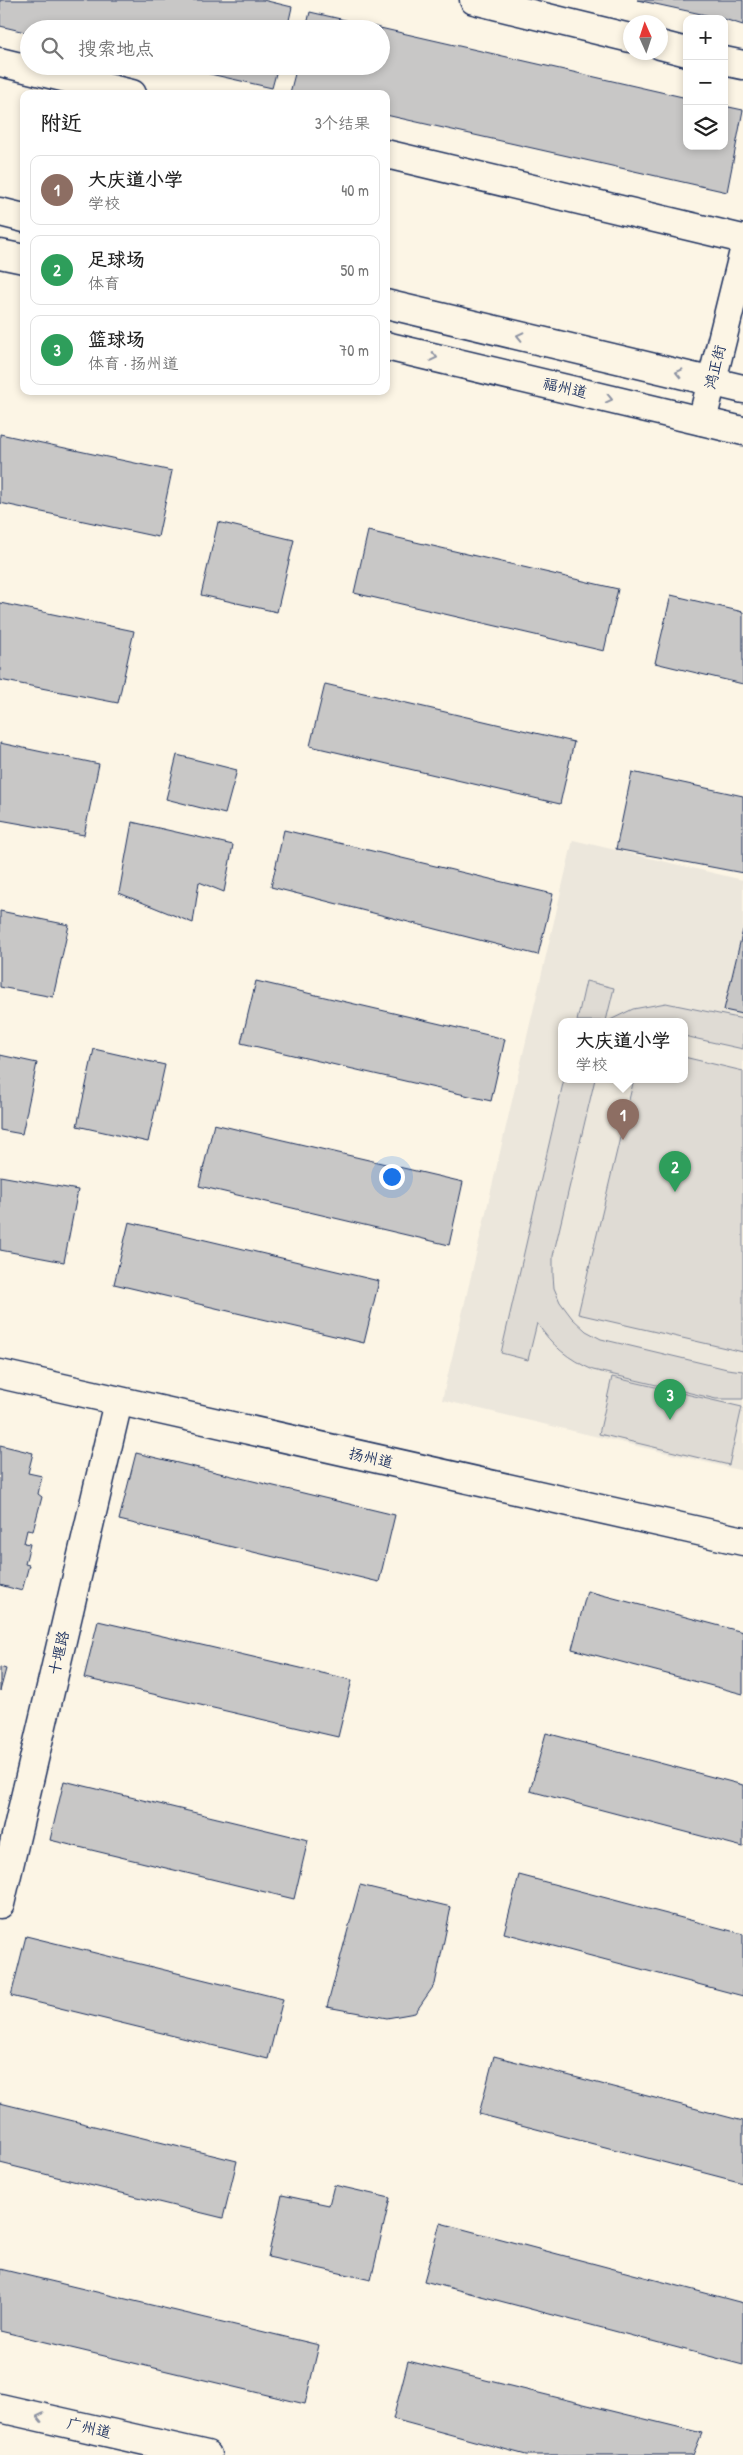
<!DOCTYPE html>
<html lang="zh">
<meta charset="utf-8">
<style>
body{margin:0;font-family:"Patrick Hand","LXGW WenKai TC",sans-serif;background:#f2f2f2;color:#222}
.controls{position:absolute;right:15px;top:15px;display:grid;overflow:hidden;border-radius:10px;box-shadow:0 2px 8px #0003}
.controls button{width:45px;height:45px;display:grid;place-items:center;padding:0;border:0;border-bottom:1px solid #e0e0e0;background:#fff;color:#222;font:25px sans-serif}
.compass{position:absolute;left:623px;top:15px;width:45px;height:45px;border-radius:50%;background:#fff;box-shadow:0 2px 8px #0003;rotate:357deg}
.you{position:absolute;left:391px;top:1176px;width:18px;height:18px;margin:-12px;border:4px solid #fff;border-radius:50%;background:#1a73e8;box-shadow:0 0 0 8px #1a73e833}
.badge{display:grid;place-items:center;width:32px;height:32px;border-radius:50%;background:#db2777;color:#fff;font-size:16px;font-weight:700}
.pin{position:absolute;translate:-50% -41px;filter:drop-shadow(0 1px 2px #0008)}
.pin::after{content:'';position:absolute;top:26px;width:18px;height:15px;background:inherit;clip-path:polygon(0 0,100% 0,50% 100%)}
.popup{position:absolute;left:558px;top:1018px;width:130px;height:65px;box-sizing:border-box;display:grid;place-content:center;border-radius:10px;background:#fff;filter:drop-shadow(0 1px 4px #0005);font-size:16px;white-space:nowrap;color:#767676}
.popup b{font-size:19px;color:#222}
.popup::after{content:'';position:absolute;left:50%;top:100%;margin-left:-10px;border:10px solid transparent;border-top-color:#fff}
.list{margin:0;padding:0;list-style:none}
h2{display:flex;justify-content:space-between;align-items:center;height:65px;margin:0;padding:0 20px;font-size:21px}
h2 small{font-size:16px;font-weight:400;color:#767676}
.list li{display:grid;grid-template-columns:32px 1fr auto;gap:15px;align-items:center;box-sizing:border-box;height:70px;margin:0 10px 10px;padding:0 10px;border:1px solid #e0e0e0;border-radius:10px}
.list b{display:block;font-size:19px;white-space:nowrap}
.list p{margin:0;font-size:16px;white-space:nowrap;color:#767676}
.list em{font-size:16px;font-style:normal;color:#767676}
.icon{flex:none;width:28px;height:28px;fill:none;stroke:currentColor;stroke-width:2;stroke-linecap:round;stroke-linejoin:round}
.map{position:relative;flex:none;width:743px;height:2455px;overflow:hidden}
.search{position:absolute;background:#fff;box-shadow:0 2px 8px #0003;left:20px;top:20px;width:370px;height:55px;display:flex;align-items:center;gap:12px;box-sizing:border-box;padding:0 18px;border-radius:28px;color:#767676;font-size:19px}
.panel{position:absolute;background:#fff;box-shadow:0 2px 8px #0003;left:20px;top:90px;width:370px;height:305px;border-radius:10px}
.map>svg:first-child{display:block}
.built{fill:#ece7dc;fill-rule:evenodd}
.green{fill:#dfdbd4;stroke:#7d8599}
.building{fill:#c8c7c6;stroke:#1b2f5e}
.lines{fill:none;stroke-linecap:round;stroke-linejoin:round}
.street-casing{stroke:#1b2f5e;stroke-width:31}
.secondary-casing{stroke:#1b2f5e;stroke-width:31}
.street{stroke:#fcf5e5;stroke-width:28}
.secondary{stroke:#fcf5e5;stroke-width:28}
.oneway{stroke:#8c92a2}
.labels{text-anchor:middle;stroke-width:4;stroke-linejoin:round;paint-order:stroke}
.street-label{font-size:15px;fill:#1b2f5e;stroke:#fcf5e5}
</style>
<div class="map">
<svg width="743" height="2455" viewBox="0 0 743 2455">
<rect width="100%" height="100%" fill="#fcf5e5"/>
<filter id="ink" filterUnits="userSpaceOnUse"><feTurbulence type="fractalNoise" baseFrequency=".02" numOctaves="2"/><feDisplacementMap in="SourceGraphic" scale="10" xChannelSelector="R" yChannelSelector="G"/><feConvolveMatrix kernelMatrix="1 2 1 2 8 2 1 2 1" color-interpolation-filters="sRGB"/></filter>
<g filter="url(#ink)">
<path class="built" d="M573 840 743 880V1471L442 1400ZM562 1021H684V1079H562Z"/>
<g class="green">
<path d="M586 981 614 988 606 1021H577Z"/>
<path d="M666 1003 743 1019V1049L684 1036V1021H608L633 1009Z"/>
<path d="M684 1057 743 1071V1352L578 1314 634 1079H684Z"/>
<path d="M564 1079H595L553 1256V1275L554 1288 560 1302 572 1318 586 1331 601 1339 727 1369 743 1371V1399H716L593 1370C568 1359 552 1346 537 1323L528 1360 501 1353Z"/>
<path d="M612 1377 742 1407 729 1465 599 1434Z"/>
</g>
<g class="building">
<path d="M0 0H263L292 7 287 29H29V33L0 26Z"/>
<path d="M637 0H743V25L724 19Z"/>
<path d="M310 12 687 98V146H724V106L743 110 727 192 386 115V94L290 93 297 66H381V29H306Z"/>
<path d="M175 66H278L272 88Z"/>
<path d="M0 434 172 471 158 537 0 503Z"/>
<path d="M218 522 294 540 277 612 201 595Z"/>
<path d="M368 531 618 589 604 651 354 593Z"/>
<path d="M671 595 743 612V684L655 663Z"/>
<path d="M0 603 134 631 118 703 0 680Z"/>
<path d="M325 684 574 742 560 804 310 746Z"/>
<path d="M0 743 99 764 84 835 0 820Z"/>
<path d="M177 755 237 770 225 814 166 799Z"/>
<path d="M632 772 743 796V873L616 849Z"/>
<path d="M132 822 233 845 224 892 199 882 193 923 119 893Z"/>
<path d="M284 830 553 894 538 955 271 887Z"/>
<path d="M0 911 69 925 53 997 0 987Z"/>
<path d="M743 930V1014L724 1010Z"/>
<path d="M256 981 505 1039 491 1101 241 1043Z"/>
<path d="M94 1049 165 1065 148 1142 77 1126Z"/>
<path d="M0 1055 37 1063 22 1134 0 1130Z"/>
<path d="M214 1124 463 1182 449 1245 199 1186Z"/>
<path d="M0 1176 78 1190 64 1262 0 1250Z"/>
<path d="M129 1222 379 1281 364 1343 114 1284Z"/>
<path d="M0 1445 33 1453 28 1473 42 1476 38 1494 42 1497 33 1531 27 1530 24 1543 30 1544 25 1564 29 1565 22 1591 0 1585Z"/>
<path d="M136 1453 395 1515 379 1582 119 1520Z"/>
<path d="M587 1591 743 1632V1694L572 1649Z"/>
<path d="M98 1621 352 1680 338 1737 84 1678Z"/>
<path d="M0 1667 6 1669 0 1691Z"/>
<path d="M546 1733 743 1785V1847L530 1791Z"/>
<path d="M64 1781 308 1840 294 1899 50 1840Z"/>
<path d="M519 1875 743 1934V1996L504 1933Z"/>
<path d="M360 1885 451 1907 435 1984 415 2013 387 2018 327 2007Z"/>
<path d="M26 1936 283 1999 268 2059 11 1996Z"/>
<path d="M494 2056 743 2121V2183L479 2114Z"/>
<path d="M0 2103 237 2161 223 2218 0 2163Z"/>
<path d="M334 2185 390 2198 371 2280 268 2257 282 2195 329 2205Z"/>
<path d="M440 2223 743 2303V2365L424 2281Z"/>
<path d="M0 2269 319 2345 305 2404 0 2331Z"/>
<path d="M408 2361 702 2433 693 2455H526L393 2419Z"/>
</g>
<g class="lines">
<g class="street-casing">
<g id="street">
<path d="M474 0 630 38"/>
<path d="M660 45 687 52"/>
<path d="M724 61 743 65"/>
<path d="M0 62 132 94"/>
<path d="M386 154 743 239"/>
<path d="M702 421 743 255"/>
<path d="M0 1904 118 1402"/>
</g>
</g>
<g class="secondary-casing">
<g id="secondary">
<path d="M0 212 24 218"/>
<path d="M0 254 24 259"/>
<path d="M386 304 743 389"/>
<path d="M386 346 743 431"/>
<path d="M0 1374 743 1541"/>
<path d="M0 2408 207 2455"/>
</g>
</g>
<use href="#street" class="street"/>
<use href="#secondary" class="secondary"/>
</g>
<defs><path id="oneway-chevron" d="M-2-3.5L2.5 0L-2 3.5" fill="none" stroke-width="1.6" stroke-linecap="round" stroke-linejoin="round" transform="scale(1.25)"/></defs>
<g class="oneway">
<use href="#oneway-chevron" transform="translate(520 336) rotate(-167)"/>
<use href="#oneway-chevron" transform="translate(434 357) rotate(13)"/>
<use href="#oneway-chevron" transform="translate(679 373) rotate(-167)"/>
<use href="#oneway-chevron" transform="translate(609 399) rotate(13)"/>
<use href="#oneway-chevron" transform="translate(40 2417) rotate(-167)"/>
</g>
</g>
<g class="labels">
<g class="street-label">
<text transform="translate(715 367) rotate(-76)" y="5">鸿正街</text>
<text transform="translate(565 388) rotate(13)" y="5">福州道</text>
<text transform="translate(371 1458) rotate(13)" y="5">扬州道</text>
<text transform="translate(59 1653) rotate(-77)" y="5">十堰路</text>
<text transform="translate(89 2428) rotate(13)" y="5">广州道</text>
</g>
</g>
</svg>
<div class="controls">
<button>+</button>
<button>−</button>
<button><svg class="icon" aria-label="layers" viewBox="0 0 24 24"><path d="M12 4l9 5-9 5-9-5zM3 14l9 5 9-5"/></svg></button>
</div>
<svg class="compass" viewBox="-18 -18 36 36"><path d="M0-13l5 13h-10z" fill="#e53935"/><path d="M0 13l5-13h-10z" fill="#767676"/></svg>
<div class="you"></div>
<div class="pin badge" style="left:623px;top:1140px;background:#8d6e63">1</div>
<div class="popup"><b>大庆道小学</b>学校</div>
<div class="pin badge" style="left:675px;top:1192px;background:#2e9e5b">2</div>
<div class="pin badge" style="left:670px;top:1420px;background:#2e9e5b">3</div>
<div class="search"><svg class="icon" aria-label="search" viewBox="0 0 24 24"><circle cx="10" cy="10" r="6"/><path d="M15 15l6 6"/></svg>搜索地点</div>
<section class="panel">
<h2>附近<small>3个结果</small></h2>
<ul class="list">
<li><span class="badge" style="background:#8d6e63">1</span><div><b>大庆道小学</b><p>学校</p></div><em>40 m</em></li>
<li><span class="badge" style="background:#2e9e5b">2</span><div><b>足球场</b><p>体育</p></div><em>50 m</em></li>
<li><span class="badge" style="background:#2e9e5b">3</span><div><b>篮球场</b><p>体育 · 扬州道</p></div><em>70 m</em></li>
</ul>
</section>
</div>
